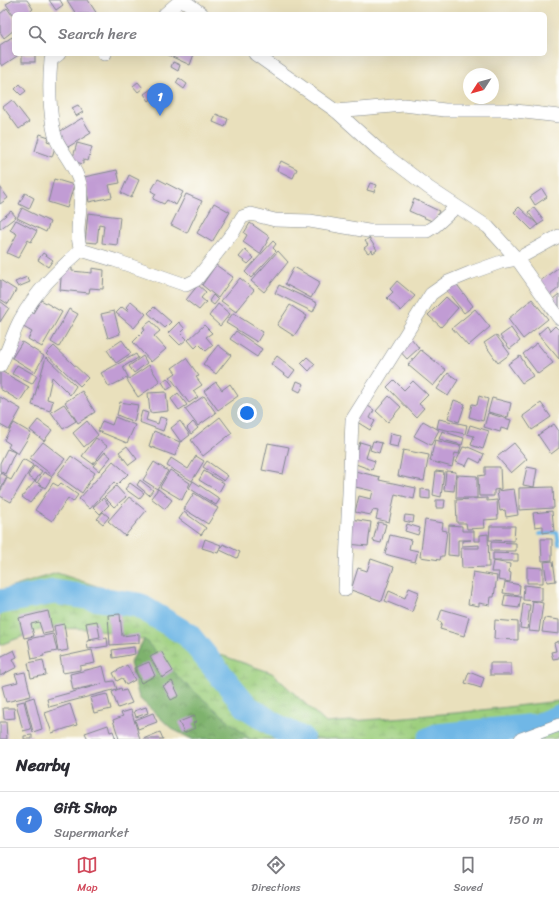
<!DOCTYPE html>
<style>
body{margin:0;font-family:Sriracha,sans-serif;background:#f7f7f7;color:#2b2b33}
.compass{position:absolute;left:463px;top:68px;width:36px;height:36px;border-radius:50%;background:#fff;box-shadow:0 4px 16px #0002;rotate:234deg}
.you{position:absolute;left:247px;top:413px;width:14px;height:14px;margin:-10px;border:3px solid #fff;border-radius:50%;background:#1a73e8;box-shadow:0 0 0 6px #1a73e833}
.badge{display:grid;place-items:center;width:26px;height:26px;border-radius:50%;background:#d1495b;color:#fff;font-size:13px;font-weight:700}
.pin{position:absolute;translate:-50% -33px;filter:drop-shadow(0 1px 2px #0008)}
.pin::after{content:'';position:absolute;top:21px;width:14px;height:12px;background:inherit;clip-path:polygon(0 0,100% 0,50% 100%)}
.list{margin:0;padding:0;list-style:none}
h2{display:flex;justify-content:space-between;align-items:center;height:52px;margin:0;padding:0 16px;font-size:17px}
h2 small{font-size:13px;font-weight:400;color:#7c7c81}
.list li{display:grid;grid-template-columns:26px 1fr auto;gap:12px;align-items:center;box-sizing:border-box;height:56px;padding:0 16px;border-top:1px solid #e1e1e2}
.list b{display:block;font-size:15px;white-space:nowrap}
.list p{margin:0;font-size:13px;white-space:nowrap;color:#7c7c81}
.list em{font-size:13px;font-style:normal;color:#7c7c81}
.icon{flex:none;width:22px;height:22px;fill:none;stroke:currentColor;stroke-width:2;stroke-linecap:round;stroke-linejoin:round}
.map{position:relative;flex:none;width:559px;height:739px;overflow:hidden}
.search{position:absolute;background:#fff;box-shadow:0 4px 16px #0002;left:12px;right:12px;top:12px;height:44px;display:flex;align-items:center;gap:10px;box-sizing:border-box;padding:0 14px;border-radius:6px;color:#7c7c81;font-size:15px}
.sheet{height:108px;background:#fff}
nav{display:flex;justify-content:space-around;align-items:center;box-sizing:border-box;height:56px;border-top:1px solid #e1e1e2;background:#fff;font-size:11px;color:#7c7c81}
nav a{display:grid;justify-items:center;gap:2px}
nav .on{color:#d1495b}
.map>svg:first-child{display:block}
.forest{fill:url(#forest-crowns);stroke:#4c7066}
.wetland{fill:url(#wetland-marsh);stroke:#5c7f6e}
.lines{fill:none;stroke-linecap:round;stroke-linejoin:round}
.stream{stroke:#6fb7e6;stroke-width:4}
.river{stroke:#6fb7e6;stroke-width:25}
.building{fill:#c19cd4}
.minor-casing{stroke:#82888d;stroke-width:14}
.minor{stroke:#fff;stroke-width:13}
</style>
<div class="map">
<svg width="559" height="739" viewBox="0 0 559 739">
<defs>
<pattern id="forest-crowns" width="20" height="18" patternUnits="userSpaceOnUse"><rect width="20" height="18" fill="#7eb26d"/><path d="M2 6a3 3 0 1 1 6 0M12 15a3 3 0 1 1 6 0" fill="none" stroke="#66915d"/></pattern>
<pattern id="wetland-marsh" width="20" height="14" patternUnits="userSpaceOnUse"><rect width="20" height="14" fill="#9dcf7e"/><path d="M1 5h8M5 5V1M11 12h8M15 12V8" fill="none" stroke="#87b26f"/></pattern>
</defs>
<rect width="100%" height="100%" fill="#fdfcf7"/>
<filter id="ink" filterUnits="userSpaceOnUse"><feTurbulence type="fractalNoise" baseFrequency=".025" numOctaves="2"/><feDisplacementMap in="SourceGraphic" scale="8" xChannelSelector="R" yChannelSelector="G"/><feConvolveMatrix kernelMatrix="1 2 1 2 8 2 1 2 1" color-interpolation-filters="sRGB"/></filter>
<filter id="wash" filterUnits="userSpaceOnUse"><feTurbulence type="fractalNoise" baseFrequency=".012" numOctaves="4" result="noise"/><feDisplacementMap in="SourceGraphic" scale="16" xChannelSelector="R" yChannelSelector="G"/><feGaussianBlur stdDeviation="0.9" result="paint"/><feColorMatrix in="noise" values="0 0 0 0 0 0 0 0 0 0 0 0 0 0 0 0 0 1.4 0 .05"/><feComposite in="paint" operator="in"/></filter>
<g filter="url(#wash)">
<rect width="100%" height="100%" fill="#e9e0bc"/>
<path class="forest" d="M153 624 316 739H192L172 729 139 698 130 663Z"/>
<path class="wetland" d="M57 573 133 598 218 654 272 673 326 723 456 713 559 701V737L554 739H250L183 682 145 640 94 629 45 628 0 645V591Z"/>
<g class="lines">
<path class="stream" d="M540 534 557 532 559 544"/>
<g class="river">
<path d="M0 602 54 592 138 605 188 635 247 707 280 728 302 739"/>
<path d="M430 739 437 736 537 726 559 717"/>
</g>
</g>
<g id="blocks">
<g class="building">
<path d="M13 0H27L33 9 27 14H13L6 4Z"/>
<path d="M49 0H60L63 5 56 10Z"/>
<path d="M67 0H88L97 14H76Z"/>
<path d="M7 8 14 18V30L4 38 0 32V14Z"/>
<path d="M12 37 14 41V54H20L2 66 0 63V45Z"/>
<rect x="22" y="54" width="13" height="8"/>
<path d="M166 54H194L190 65Z"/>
<path d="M173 62 180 65 178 71 171 67Z"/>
<path d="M179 78 187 84 184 89 176 83Z"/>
<path d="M138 82 143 88 138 92 133 86Z"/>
<path d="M20 84 26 91 21 95 15 89Z"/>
<path d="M151 89 155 96 149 101 144 94Z"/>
<path d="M12 100 29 122 19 129 3 107Z"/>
<path d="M78 105 83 112 76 116 72 108Z"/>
<path d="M216 114 228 119 225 127 213 122Z"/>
<path d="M82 118 91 133 68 147 59 132Z"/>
<path d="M40 134 49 137 47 141 56 144 52 157 35 151Z"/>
<path d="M77 143 92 147 88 161 83 160V164L72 161Z"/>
<path d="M281 161 297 169 293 178 277 170Z"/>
<path d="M117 170 120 183 109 185 112 197 89 202 84 177Z"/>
<path d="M129 175 139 180 131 198 121 193Z"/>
<path d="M54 179 74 185 67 208 48 202Z"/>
<path d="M158 179 183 192 176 205 167 200 164 204 153 199 156 194 151 191Z"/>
<path d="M370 183 377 185 374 192 367 190Z"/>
<path d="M0 187 8 198 0 204Z"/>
<path d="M542 189 547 197 535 205 530 197Z"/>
<path d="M25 193 34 198 29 209 19 204Z"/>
<path d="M186 194 202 201 187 233 171 225Z"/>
<path d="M414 199 439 211 434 222 409 211Z"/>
<path d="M214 203 230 212 212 242 197 233Z"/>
<path d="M519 207 538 225 532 230 514 212Z"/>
<path d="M22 208 50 222 46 232 17 218Z"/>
<path d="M534 208 544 221 538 225 528 212Z"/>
<path d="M11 211 16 217 0 229V220Z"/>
<path d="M88 213 120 217 117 245 102 243 104 225 99 224 97 243 85 242Z"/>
<path d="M16 220 37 231 31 242 28 240 18 258 7 253 17 234 10 230Z"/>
<path d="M250 223 270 237 260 254 243 242 247 235 244 233Z"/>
<path d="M369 238 377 250 373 253 372 250 368 253 364 248 368 245 365 241Z"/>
<path d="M273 241 276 244 273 248 276 251 251 278 245 272Z"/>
<path d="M245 250 254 258 248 264 239 257Z"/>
<path d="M278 251 288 262 264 292 251 281Z"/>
<path d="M43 253 53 260 48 267 38 260Z"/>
<path d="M216 265 233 277 218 298 202 285Z"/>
<path d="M62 267 72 268V271L92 273V268L104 270 103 289 90 288 89 293 60 290Z"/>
<path d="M294 267 320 282 311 298 285 284Z"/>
<path d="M559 267V288L550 295 540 281Z"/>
<path d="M27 277 30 282 18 287 15 282Z"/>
<path d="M240 278 254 290 236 312 221 301Z"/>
<path d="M0 280 16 290 8 304 0 299Z"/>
<path d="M397 281 415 296 401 311 387 298 393 292 390 289Z"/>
<path d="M455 282 473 306 464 313 446 290Z"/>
<path d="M198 285 206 292 201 298 206 302 199 310 186 300Z"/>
<path d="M279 285 317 303 313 312 275 293Z"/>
<path d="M559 294V307L553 299Z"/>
<path d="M213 295 218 300 214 305 209 301Z"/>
<path d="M446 297 458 308 441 327 428 315Z"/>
<path d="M532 299 548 319 523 339 508 319Z"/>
<path d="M41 300 62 312 42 347 28 339 32 332 20 325 28 310 33 313Z"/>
<path d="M0 301 9 308 0 322Z"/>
<path d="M131 301 146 314 134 328 116 313 122 307 127 311 128 309 126 307Z"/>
<path d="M218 304 230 314 220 326 209 316Z"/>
<path d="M290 305 307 316 294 336 277 325Z"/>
<path d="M154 307 171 322 165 328 148 313Z"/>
<path d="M69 309 78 314 59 347 51 342Z"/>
<path d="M475 309 490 327 468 346 452 328Z"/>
<path d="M114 311 120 334 108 338 101 314Z"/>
<path d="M233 313 263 332 257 342 226 323Z"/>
<path d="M151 321 160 331 154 336 166 349 151 362 133 342 145 330 143 327Z"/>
<path d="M179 322 185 329 181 333 187 339 180 345 168 333Z"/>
<path d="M204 325 212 333 206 337 213 345 206 351 199 344 195 348 188 340Z"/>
<path d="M547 326 550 331 555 326 559 330V359L538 334Z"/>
<path d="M511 328 520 341 510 349 500 336Z"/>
<path d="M236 331 262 349 257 357 230 339Z"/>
<path d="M496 335 510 354 498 363 484 343Z"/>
<path d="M411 338 419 348 407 359 398 349Z"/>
<path d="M122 340 131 353 116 363 107 350Z"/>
<path d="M22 342 44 356 35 372 12 358Z"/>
<path d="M537 343 553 363 538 374 523 354Z"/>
<path d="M218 345 231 355 216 374 203 364Z"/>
<path d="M54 346 88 378 80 386 46 354Z"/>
<path d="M421 350 446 370 433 386 408 365Z"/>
<path d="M136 354 138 358 123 367 128 377 109 387 101 373Z"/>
<path d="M143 356 147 363 134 373 129 366Z"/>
<path d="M277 356 295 370 289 378 271 364Z"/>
<path d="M520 356 533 376 522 383 508 364Z"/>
<path d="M46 357 76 386 70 395 52 377 47 399 53 401 50 411 32 405Z"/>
<path d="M307 357 315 364 309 371 301 363Z"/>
<path d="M186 358 199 376 196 377 202 385 193 391 198 397 189 403 170 377 176 373 172 368Z"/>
<path d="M17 365 37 376 32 384 12 374Z"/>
<path d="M149 365 160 382 138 397 127 380Z"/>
<path d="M1 371 29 387 20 401 0 389V373Z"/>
<path d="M448 373 458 380 448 396 437 389Z"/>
<path d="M167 378 173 386 167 390 162 382Z"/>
<path d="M394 380 404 390 413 381 428 395 419 404 424 408 416 417 387 387Z"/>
<path d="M297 381 304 384 300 392 294 389Z"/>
<path d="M216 382 222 390 230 384 238 396 218 410 204 391Z"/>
<path d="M82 391 95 412 78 423 65 402Z"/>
<path d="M166 392 168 411 150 413 148 393Z"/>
<path d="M178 393 187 405 179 410 171 399Z"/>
<path d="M204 396 216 413 198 426 185 409Z"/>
<path d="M389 396 401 407 388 422 376 411Z"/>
<path d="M479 396 488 399 483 421 469 417 472 404 477 405Z"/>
<path d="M0 397 21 409 9 430 0 425Z"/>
<path d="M492 398 511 403 508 417 488 412Z"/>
<path d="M454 400 465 404 459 422 448 418Z"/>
<path d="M120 402 138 405 134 422 117 415Z"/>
<path d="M541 403 551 417 532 430 523 416Z"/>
<path d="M64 404 76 421 63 429 51 412Z"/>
<path d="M365 404 374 410 370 418 375 421 370 430 354 420Z"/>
<path d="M142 411 148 413 146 420 158 424 160 417 167 419 163 431 139 422Z"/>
<path d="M488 413 511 420 508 430 501 428 500 432 484 427Z"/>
<path d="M115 417 135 425 127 443 98 431 102 421 112 425Z"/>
<path d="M220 417 232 433 203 456 191 440Z"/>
<path d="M439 419 467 425 465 434 437 428Z"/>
<path d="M38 420 52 430 44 441 30 430Z"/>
<path d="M87 421 98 435 84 447 73 433Z"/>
<path d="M180 421 190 435 181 442 171 428Z"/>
<path d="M423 421 439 430 431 445 414 436Z"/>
<path d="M193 422 198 428 191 434 187 428Z"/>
<path d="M14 423 31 433 18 454 8 447 10 444 4 440Z"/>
<path d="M554 424 559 431V448L551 454 538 435Z"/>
<path d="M470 425 489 431 483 449 471 445 474 436 467 434Z"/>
<path d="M154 431 180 442 175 456 149 446Z"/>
<path d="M442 431 464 438 462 445 439 439Z"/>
<path d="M390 433 401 435 398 447 388 445Z"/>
<path d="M96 438 107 446 93 464 82 456Z"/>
<path d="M435 440 461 446 459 454 455 453 452 467 430 461Z"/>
<path d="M373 441 382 443 379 453 370 450Z"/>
<path d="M43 442 65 459 52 475 30 458Z"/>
<path d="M360 442 370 445 366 458 375 461 372 470 353 463Z"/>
<path d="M268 443 289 447 283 474 262 470Z"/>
<path d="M514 443 527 459 511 473 497 457Z"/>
<path d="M127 446 137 459 129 465 119 452Z"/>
<path d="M463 447 468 448V447L484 454 480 463 470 458 466 466 456 462Z"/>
<path d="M7 449 15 452 5 474 0 471V463Z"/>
<path d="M403 450 429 455 424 481 398 476Z"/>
<path d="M105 452 111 457 99 471 93 466Z"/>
<path d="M71 456 95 473 82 493 57 475Z"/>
<path d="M196 456 204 461 192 481 167 466 171 458 188 469Z"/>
<path d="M23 459 33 465 11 502 0 496V492L7 478 11 480Z"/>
<path d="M113 461 128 474 117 485 114 482 90 509 79 499Z"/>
<path d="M207 461 228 476 224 481 203 467Z"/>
<path d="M154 462 168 471 157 489 143 480Z"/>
<path d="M34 466 42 471 35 481 37 483 44 472 52 477 45 488 38 483 43 487 30 503 22 497 35 481 28 476Z"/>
<path d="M485 467H500L501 489 494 490V496H479L478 476 485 475Z"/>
<path d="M527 467 537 469 534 487 523 485Z"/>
<path d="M170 470 190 483 182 500 160 487Z"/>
<path d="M204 471 224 483 219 492 199 480Z"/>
<path d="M355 471 380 477 379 480 416 488 414 499 395 494 389 522 376 519 378 511 373 510 371 515 355 512 359 496 371 499 373 491 351 486Z"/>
<path d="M436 471 444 472 441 497 433 495Z"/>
<path d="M446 471 456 472 454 491 444 490Z"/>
<path d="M0 473 7 476 0 490Z"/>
<path d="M457 475 477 476V498H456Z"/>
<path d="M140 480 153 490 149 495 137 485Z"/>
<path d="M193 481 220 499 216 505 189 488Z"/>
<path d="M53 483 58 486 61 483 78 495 73 502 68 498 52 521 35 510Z"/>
<path d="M130 483 144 493 139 499 125 489Z"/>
<path d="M116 486 126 497 114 507 104 497Z"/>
<path d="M553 487 554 508 519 510V488Z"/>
<path d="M158 489 172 500 165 509 151 498Z"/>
<path d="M421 489 430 490V499L421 498Z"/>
<path d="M514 489 518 515 506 517 505 510 500 511 497 491Z"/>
<path d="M194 493 218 508 208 524 184 509Z"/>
<path d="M129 497 146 511 125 536 108 521Z"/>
<path d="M103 498 109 505 100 514 93 507Z"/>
<path d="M487 498V501L497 500 498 519 484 520 485 528 467 529 466 523H457L456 500Z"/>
<path d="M436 500H445L444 508H436Z"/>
<path d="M552 511 554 531 543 533V526L535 527 533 513Z"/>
<path d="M103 512 109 517 103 524 97 519Z"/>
<path d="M184 512 206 528 201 535 179 519Z"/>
<path d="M405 515 414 516 413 523 404 521Z"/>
<path d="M351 519 371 522 368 546 348 544Z"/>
<path d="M425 520 443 523 442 530 447 531 444 556H441L440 560 420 557Z"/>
<path d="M378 522 386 524 381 543 373 541Z"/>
<path d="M407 524 420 528 418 535 405 531Z"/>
<path d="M449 525 462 526V531H474V541H480V535L488 534 489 567 462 568 461 548H479V545L462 546V541L471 540H458V556L448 555Z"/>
<path d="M490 526H515L514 541 489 540Z"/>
<path d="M390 535 411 540 409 549 418 551 415 562 385 554Z"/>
<path d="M205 539 221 545 218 553 202 548Z"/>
<path d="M541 539H552V560L542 561Z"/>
<path d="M491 542 516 543V551H491Z"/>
<path d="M223 544 240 552 237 558 220 550Z"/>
<path d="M493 553 518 554V561H493Z"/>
<path d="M371 559 394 567 382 601 351 590 358 568 367 571Z"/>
<path d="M493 561 510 564 509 572 511 573 510 582 498 580 499 572H491Z"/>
<path d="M553 561 556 581 547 582 544 562Z"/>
<path d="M527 567 543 568V583H527Z"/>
<path d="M473 572 497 576 494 597H491L490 605 479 603V606L468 604Z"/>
<path d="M505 582 520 585 519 595 503 593Z"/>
<path d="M524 585 542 587V601L523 600Z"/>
<path d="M409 588 419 592 412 612 385 601 389 591 405 598Z"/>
<path d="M505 595 521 597 519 608 503 606Z"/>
<path d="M533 601 543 603 539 632 529 631Z"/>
<path d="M523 604 530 605 527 629 520 628Z"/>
<path d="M442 609 469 617 464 636 440 629 442 623 438 621Z"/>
<path d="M48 611 53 632 43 634 39 622 31 624 34 636 24 638 19 618Z"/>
<path d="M120 614 122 636 139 634V643L110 645 108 615Z"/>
<path d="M544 618 559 620V634L542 632Z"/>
<path d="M495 620 518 622V640L494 639Z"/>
<path d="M97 621 100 637 89 639 86 623Z"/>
<path d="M64 624 68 650 58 652 54 626Z"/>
<path d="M53 634 57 651 43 654 44 656 32 659 28 639Z"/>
<path d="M107 638 108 646 88 649 87 641Z"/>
<path d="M559 641V658L553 659 551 652 556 651 554 643Z"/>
<path d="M134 647 135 654 113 658 112 650Z"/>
<path d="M14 650 17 657 13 659 17 667 0 676V657Z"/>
<path d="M92 650 95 663 80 666V670L63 673 60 657Z"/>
<path d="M161 651 173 671 162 678 150 657Z"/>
<path d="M43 660 46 675 31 678 28 663Z"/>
<path d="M149 662 155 676 141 683 134 668Z"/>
<rect x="490" y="663" width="21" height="12"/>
<path d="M127 665 135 680 126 685 122 678 117 681 113 673Z"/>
<path d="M103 666 107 682 114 681 117 689 49 707 47 699 102 684 73 690 70 674Z"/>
<path d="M25 672 31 696 6 702 2 686 18 682 15 674Z"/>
<path d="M469 672 484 678 481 688 465 683Z"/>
<path d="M172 681 179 696 171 700 163 686Z"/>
<path d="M121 688 122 691 126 690 132 703 118 708 112 692Z"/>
<path d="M107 694 111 709 94 713 90 698Z"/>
<path d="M34 697 42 729 33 732 25 700Z"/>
<path d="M24 701 31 729 23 731 16 703Z"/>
<path d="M70 704 77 725 52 733 45 713Z"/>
<path d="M146 707 148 713 136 717 134 711Z"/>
<path d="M3 708H14L15 718 4 719Z"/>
<path d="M131 710 140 739H119L113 720 123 716 121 713Z"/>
<path d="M153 713 157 722 138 729 135 720Z"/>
<path d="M194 716 196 722 193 723 195 728 184 733 179 722Z"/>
<path d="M0 722H6L7 739H0Z"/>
<path d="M108 725 110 732 113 731 116 739H88L85 733Z"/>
<path d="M160 732 163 739H143Z"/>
<path d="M32 735V739H24V736Z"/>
</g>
</g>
</g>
<g filter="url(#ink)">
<use href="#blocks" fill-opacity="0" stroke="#82888d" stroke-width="1"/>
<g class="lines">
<g class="minor-casing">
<g id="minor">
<path d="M183 0 202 14"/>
<path d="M165 14 181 0"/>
<path d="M59 54 51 60C49 83 49 104 53 127 54 131 55 137 57 141 64 155 77 169 80 184 84 206 73 228 81 250L114 260 186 285 196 280 234 231 242 217 251 214 275 220 310 221 368 231H427L435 226 456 207"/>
<path d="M104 54H105"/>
<path d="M255 54 336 111 379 150 429 188 488 227 517 259 559 318"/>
<path d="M336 111 404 105 445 110H507L559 116"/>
<path d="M0 366C8 351 12 335 20 320 36 291 56 272 81 250"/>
<path d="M345 590 352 420 431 294 448 282 470 273 501 262 517 259 559 236"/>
<path d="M521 739 559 725"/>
</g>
</g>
<use href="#minor" class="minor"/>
</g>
</g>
</svg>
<svg class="compass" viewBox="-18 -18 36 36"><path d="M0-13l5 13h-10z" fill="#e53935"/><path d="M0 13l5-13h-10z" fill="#7c7c81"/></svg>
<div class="you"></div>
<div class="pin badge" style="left:160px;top:116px;background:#3f7fe0">1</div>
<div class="search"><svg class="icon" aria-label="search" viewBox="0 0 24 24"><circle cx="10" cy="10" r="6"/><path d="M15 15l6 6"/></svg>Search here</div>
</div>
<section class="sheet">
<h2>Nearby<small></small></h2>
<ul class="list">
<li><span class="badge" style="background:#3f7fe0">1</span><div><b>Gift Shop</b><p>Supermarket</p></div><em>150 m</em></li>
</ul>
</section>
<nav>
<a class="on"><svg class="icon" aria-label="map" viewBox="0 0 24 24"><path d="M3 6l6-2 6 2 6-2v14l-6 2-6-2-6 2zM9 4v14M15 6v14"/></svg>Map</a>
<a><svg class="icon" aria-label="directions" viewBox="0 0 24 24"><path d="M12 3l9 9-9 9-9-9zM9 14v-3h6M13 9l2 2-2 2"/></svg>Directions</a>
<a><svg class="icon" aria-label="saved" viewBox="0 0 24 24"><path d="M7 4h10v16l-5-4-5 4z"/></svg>Saved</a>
</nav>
